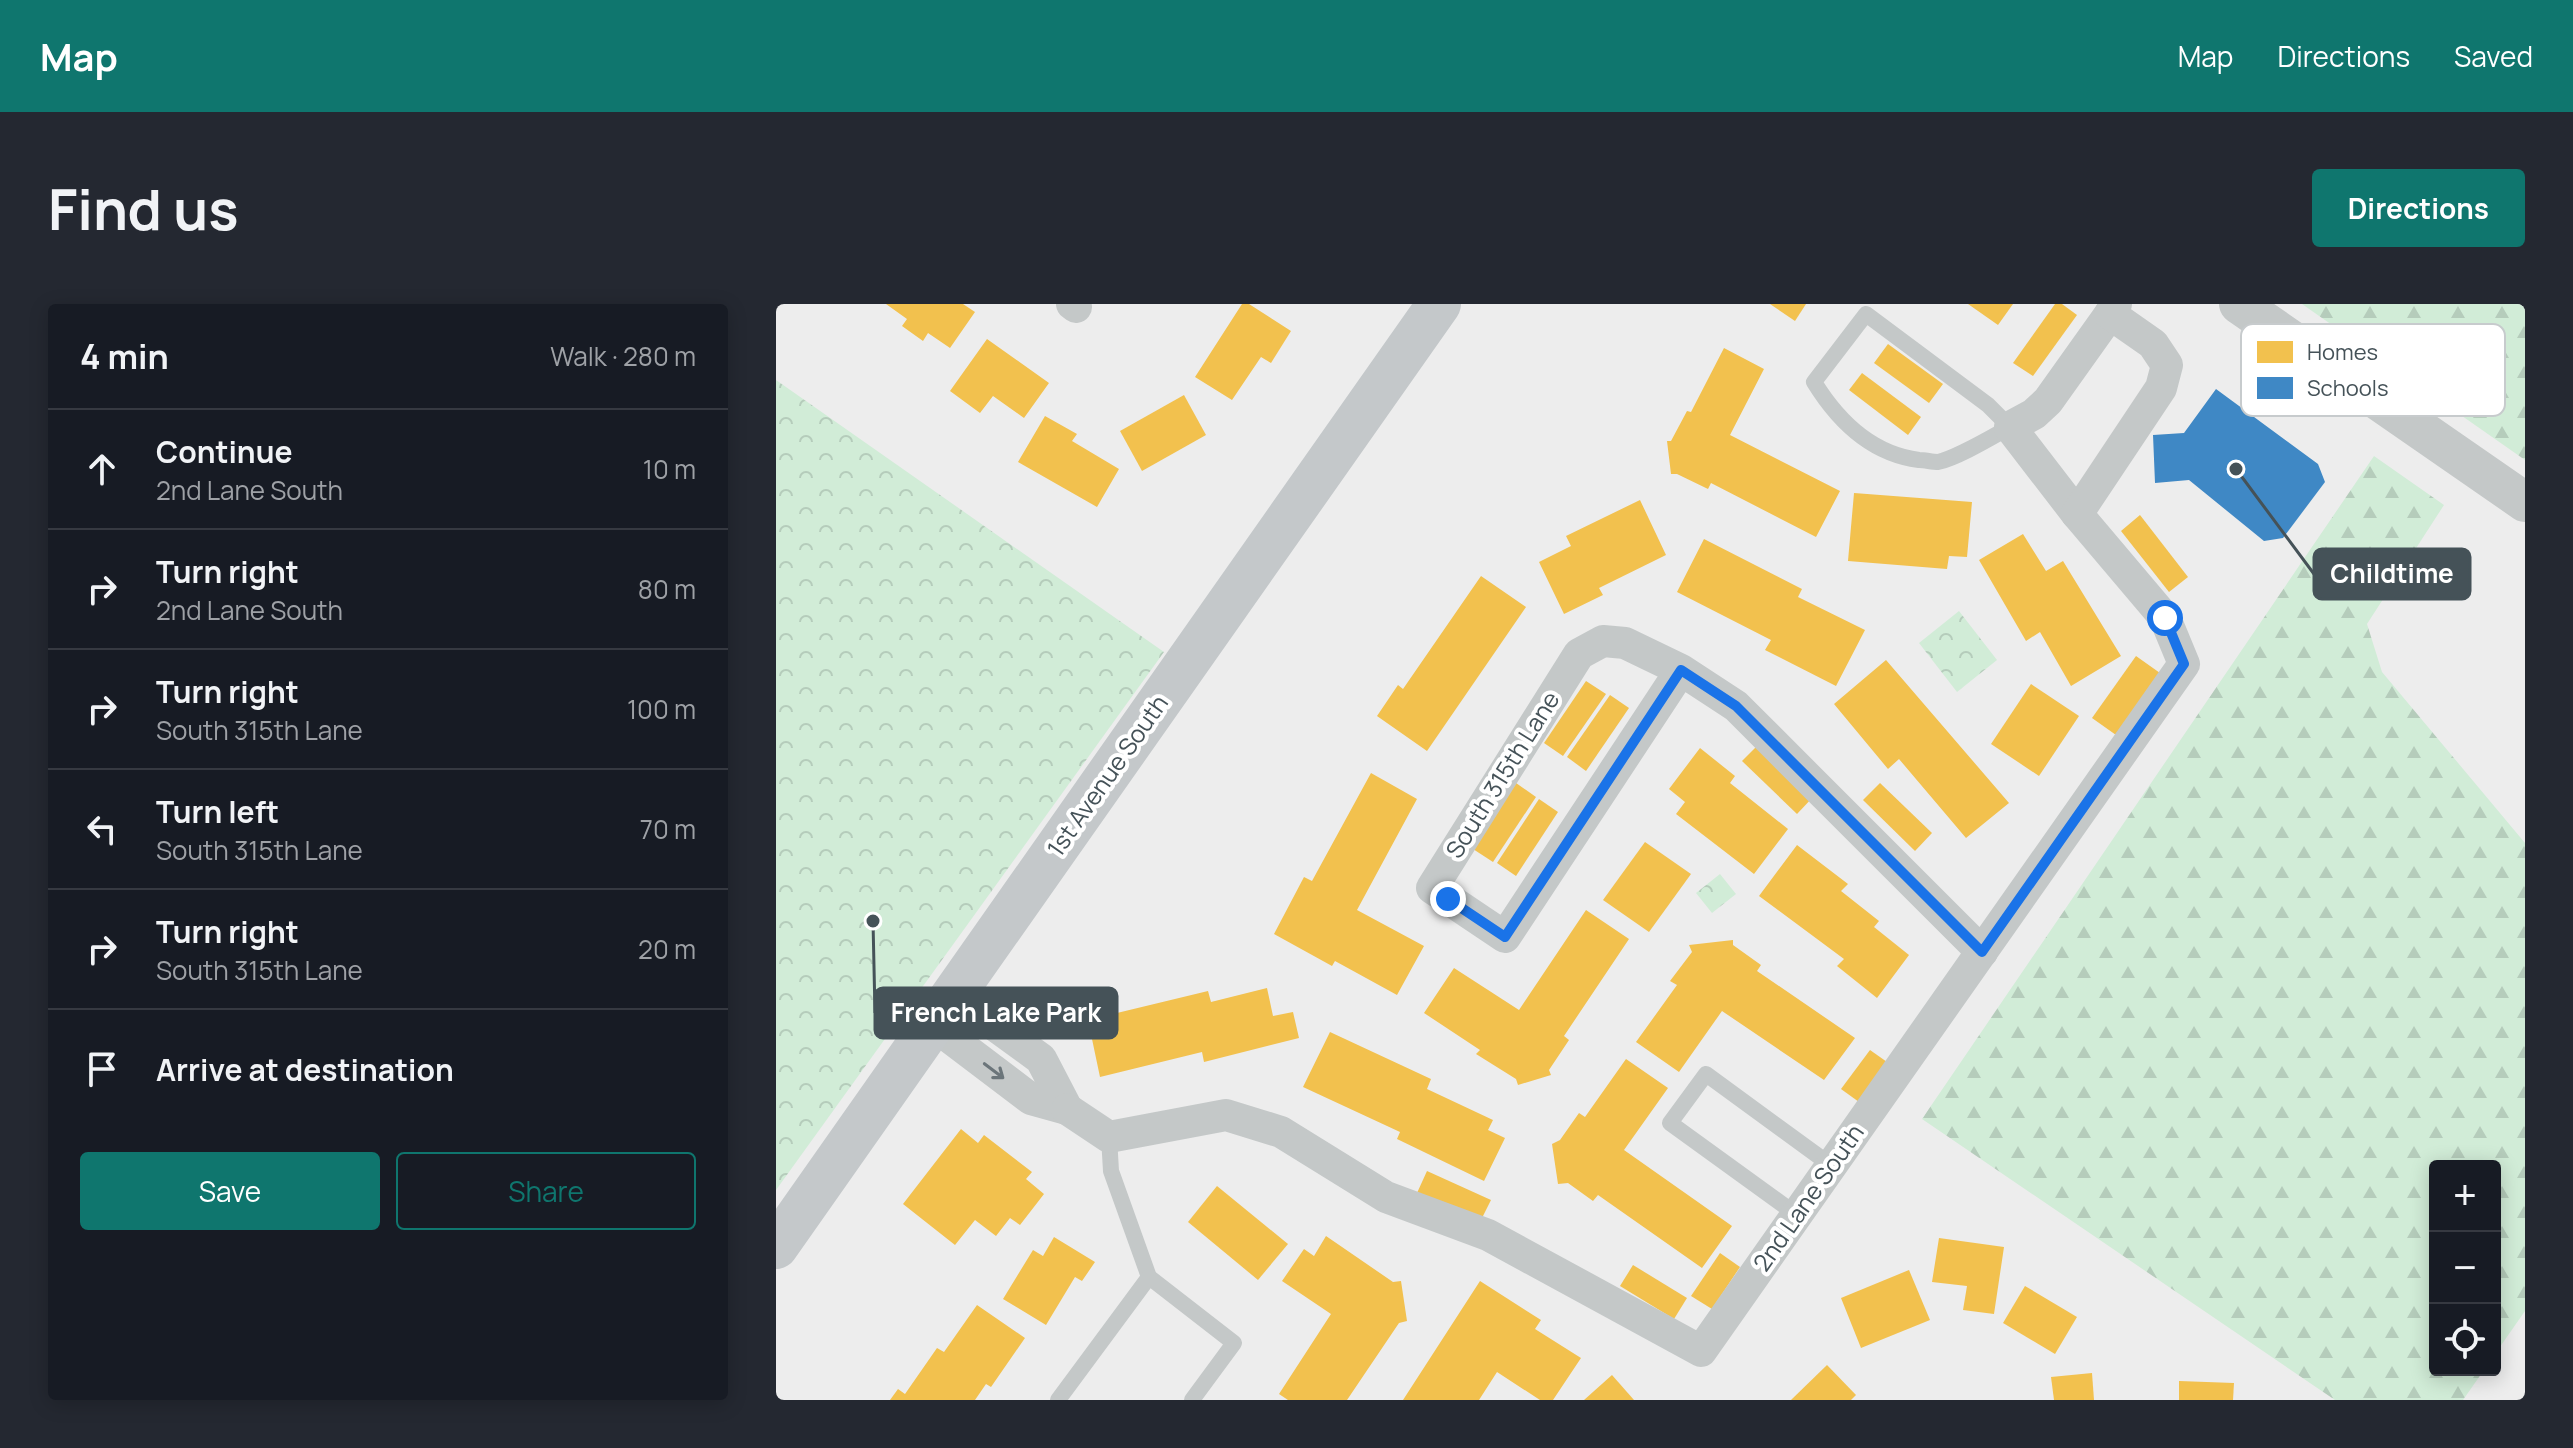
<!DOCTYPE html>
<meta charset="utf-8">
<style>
body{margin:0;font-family:Manrope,sans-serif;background:#242831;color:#f1f3f6}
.controls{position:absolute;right:24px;bottom:24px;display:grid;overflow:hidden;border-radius:8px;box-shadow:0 4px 20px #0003}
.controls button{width:72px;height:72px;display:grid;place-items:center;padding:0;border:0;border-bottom:2px solid #363941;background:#171b24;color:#f1f3f6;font:40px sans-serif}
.stop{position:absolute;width:24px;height:24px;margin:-18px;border:6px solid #1a73e8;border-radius:50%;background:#fff}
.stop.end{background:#1a73e8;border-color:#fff;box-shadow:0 2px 8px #0008}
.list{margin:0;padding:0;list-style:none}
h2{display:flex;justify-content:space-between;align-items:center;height:104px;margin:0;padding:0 32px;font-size:34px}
h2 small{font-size:26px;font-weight:400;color:#9ea1a6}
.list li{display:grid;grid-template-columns:52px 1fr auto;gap:24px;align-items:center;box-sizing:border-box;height:120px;padding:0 32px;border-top:2px solid #363941}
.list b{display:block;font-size:30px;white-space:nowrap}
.list p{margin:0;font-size:26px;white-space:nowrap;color:#9ea1a6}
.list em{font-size:26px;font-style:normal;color:#9ea1a6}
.actions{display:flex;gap:16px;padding:24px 32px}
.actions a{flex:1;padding:18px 0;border:2px solid #0f766e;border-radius:8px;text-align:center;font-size:28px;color:#0f766e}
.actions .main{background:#0f766e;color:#fff}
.icon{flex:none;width:44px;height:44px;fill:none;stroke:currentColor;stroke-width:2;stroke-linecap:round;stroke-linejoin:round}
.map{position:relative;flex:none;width:1749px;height:1096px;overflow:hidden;border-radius:8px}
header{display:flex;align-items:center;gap:48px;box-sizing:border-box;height:112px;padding:0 40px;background:#0f766e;color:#fff}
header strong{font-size:38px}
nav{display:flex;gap:44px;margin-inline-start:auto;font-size:28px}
.intro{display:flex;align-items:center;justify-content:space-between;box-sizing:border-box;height:192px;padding:0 48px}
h1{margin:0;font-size:56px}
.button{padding:20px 36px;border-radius:8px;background:#0f766e;color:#fff;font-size:28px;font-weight:700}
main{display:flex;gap:48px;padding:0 48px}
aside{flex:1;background:#171b24;border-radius:8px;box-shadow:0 4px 20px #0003}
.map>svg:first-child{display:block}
.forest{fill:url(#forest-firs)}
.park{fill:url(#park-crowns)}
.homes{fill:#f2c14e}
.schools{fill:#3f88c5}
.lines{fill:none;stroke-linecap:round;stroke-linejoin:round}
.service{stroke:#c4c8c8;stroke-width:16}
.minor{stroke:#c4c8c8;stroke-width:32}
.tertiary{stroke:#c4c8c8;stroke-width:40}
.secondary{stroke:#c4c8ca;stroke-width:44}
.oneway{stroke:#6b757a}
.route{stroke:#1a73e8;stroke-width:10}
.labels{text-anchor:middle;stroke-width:8;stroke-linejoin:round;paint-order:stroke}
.street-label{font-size:24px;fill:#455258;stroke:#fff}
.key{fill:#fff;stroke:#c7cbcd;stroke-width:2}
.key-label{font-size:22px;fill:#455258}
.leader{fill:none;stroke:#455258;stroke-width:3}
.callout-dot{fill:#455258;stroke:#fff;stroke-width:3}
.callout{fill:#455258;stroke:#455258;stroke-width:3}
.callout-label{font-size:26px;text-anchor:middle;font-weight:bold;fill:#fff}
</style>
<header>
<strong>Map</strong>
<nav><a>Map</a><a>Directions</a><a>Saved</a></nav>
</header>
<div class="intro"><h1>Find us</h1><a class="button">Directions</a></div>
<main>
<aside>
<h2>4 min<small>Walk · 280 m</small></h2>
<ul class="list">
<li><svg class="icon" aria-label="ahead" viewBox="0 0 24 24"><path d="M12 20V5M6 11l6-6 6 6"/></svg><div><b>Continue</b><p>2nd Lane South</p></div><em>10 m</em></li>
<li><svg class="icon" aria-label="right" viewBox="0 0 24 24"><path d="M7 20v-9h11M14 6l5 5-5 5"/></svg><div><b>Turn right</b><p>2nd Lane South</p></div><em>80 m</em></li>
<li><svg class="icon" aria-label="right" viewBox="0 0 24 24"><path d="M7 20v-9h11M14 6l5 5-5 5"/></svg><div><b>Turn right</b><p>South 315th Lane</p></div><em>100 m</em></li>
<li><svg class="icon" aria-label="left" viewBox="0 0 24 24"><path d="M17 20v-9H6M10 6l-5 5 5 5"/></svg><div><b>Turn left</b><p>South 315th Lane</p></div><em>70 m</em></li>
<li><svg class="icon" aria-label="right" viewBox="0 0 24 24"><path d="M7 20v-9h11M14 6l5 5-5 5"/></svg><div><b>Turn right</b><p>South 315th Lane</p></div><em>20 m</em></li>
<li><svg class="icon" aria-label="arrive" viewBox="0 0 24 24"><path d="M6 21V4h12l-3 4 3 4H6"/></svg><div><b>Arrive at destination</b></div></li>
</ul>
<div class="actions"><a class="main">Save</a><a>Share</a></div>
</aside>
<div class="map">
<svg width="1749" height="1096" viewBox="0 0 1749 1096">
<defs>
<pattern id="forest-firs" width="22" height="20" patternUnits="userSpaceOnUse" patternTransform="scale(2)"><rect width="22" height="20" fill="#d1ecd7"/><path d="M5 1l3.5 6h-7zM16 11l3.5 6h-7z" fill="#b5ccbb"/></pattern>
<pattern id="park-crowns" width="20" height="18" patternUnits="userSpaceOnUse" patternTransform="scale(2)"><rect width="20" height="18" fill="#d1ecd7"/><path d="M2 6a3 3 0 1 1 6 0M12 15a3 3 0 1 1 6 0" fill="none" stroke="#b5ccbb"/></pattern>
</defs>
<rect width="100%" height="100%" fill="#ededed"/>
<g class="forest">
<path d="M1526 0H1749V156Z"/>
<path d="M1598 152 1668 201 1591 320 1606 368 1749 539V1007L1719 1050V862H1659V1066H1708L1687 1096H1559L1146 815Z"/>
</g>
<g class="park">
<path d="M0 76 388 348 0 886Z"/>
<path d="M1183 307 1221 356 1181 388 1143 339Z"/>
<path d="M944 570 960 590 936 609 920 589Z"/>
</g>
<g class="homes">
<path d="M110 0H187L199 8 174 44 152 29 147 37 126 22 131 15Z"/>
<path d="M466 0H473L515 27 495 59 485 53 456 96 419 73Z"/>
<path d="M994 0H1030L1019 17Z"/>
<path d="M1192 0H1237L1222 21Z"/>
<path d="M1279 0H1286L1301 11 1257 72 1237 59Z"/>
<path d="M211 35 273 79 248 114 217 92 204 109 174 87Z"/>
<path d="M1112 40 1167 80 1153 99 1098 59Z"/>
<path d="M948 44 988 65 954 131 1064 187 1040 233 935 179 932 185 901 170H895L891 137H895L911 107 915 108Z"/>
<path d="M1086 69 1145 113 1132 131 1073 86Z"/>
<path d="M408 91 430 131 366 167 344 127Z"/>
<path d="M269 112 301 130 296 137 343 165 321 203 242 158Z"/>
<path d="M1078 189 1196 198 1191 253 1173 252 1171 265 1072 257Z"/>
<path d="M864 196 890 251 823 284 827 291 788 310 763 258 795 242 790 232Z"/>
<path d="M1364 211 1412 273 1393 288 1345 227Z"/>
<path d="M1247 230 1270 267 1287 257 1345 352 1295 382 1264 328 1250 337 1203 256Z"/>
<path d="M928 235 1026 285 1022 293 1089 326 1060 382 989 346 995 336 901 288Z"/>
<path d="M705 272 750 303 651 447 601 412 622 381 627 385Z"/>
<path d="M1360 352 1384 369 1340 431 1316 414Z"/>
<path d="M1110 356 1233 499 1190 534 1123 455 1112 465 1058 400Z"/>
<path d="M810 377 830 390 787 452 768 439Z"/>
<path d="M1255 380 1303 412 1263 472 1215 440Z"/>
<path d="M834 391 853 404 810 467 791 453Z"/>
<path d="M984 439 1038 492 1021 510 966 457Z"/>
<path d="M924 444 959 472 954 479 1012 525 978 570 900 510 909 498 893 485Z"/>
<path d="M595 469 641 495 581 606 648 642 621 691 559 657 556 662 498 630 528 573 536 577Z"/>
<path d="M740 479 760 493 717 558 697 545Z"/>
<path d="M1104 479 1156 529 1139 547 1087 496Z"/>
<path d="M763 495 782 508 740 572 721 559Z"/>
<path d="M869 538 915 570 873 628 827 596Z"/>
<path d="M1021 541 1072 580 1065 587 1103 617 1098 623 1133 651 1101 694 1061 662 1068 655 983 592Z"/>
<path d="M810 606 853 635 788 732 793 736 773 766 775 771 742 781 740 775 700 750 704 746 648 709 678 664 743 706Z"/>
<path d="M957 636V641L985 661 981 667 1079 734 1048 776 946 707 903 768 860 738 901 681 894 677 916 648 913 641Z"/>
<path d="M491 684 497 712 517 708 523 734 428 758 426 748 324 773 312 716 432 687 435 698Z"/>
<path d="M554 728 655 775 651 785 717 816 712 826 729 834 708 877 621 835 624 828 527 783Z"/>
<path d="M1094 746 1111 758 1083 798 1065 785Z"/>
<path d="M850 755 892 784 848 846 956 922 926 964 822 891 817 897 792 879 782 880 776 840 784 836 803 809 809 813Z"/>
<path d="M185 825 202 839 208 831 256 868 250 875 268 890 244 921 234 914 220 932 199 916 179 941 127 900Z"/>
<path d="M651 867 715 896 704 918 641 889Z"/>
<path d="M441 882 512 940 482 976 412 918Z"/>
<path d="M550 932 617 978 625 977 631 1017 623 1019 571 1096H512L503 1090 555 1010 506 977 528 945 538 952Z"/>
<path d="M278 933 319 958 306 977 299 973 270 1021 227 995 257 946 267 952Z"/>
<path d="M1163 934 1228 943 1218 1010 1187 1006 1191 982 1156 978Z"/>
<path d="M944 949 964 963 936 1005 915 992Z"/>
<path d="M857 961 911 994 898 1015 844 982Z"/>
<path d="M1133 966 1154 1016 1085 1044 1065 994Z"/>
<path d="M704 977 765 1016 759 1025 805 1054 777 1096H764L721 1068 703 1096H627Z"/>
<path d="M1249 982 1301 1013 1279 1050 1227 1019Z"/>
<path d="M201 1001 249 1034 215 1083 210 1080 199 1096H114L122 1085 129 1090 161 1044 168 1048Z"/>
<path d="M1051 1061 1080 1091 1075 1096H1015Z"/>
<path d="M1316 1069 1318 1096H1278L1275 1073Z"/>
<path d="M836 1071 858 1096H808Z"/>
<path d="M1403 1077 1458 1079 1457 1096H1403Z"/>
</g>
<path class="schools" d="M1440 85 1542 160 1549 178 1507 234 1488 237 1413 176 1379 179 1377 131 1408 129Z"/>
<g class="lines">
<g class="service">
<path d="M1090 10 1212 101 1234 123C1216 133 1181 154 1162 158 1156 158 1149 156 1143 156 1096 150 1062 117 1038 78Z"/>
<path d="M333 833 335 867 373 973 458 1039 416 1096"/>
<path d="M1021 911 894 819 930 770 1056 862"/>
<path d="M282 1096 373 973"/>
</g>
<g class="minor">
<path d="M296 0 300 3"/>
<path d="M1301 210 1234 123 1258 110 1272 97 1334 10"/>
<path d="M905 366 729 633 656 584 803 350 827 337 849 339 905 366 960 402 1206 648"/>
<path d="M156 720 255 795 291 805 265 755 177 691"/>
<path d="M291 805 333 833 450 811 505 828 610 893 712 931 925 1047 1408 360 1389 314 1301 210 1385 84 1391 61 1377 40 1334 10 1340 0"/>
</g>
<path class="tertiary" d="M1463 0 1749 198"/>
<path class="secondary" d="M0 943 663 0"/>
</g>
<defs><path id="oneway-shaft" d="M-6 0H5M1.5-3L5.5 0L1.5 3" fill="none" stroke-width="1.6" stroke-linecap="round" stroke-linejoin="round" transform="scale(2)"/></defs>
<use class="oneway" href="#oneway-shaft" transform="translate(218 767) rotate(37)"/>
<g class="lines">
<path class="route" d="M672 595 729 633 905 366 960 402 1206 648 1408 360 1389 314"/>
</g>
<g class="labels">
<g class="street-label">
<text transform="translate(727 471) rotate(-58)" y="8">South 315th Lane</text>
<text transform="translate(332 472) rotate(-55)" y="8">1st Avenue South</text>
<text transform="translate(1033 894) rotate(-55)" y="8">2nd Lane South</text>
</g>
</g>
<rect x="1465" y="20" width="264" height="92" rx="12" class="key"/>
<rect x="1481" y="37" width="36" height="22" fill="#f2c14e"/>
<rect x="1481" y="73" width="36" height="22" fill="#3f88c5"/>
<g class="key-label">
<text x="1531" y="56">Homes</text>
<text x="1531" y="92">Schools</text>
</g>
<path class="leader" d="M1460 165L1538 270M97 617L99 709"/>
<g class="callout-dot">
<circle cx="1460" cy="165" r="8"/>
<circle cx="97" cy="617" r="8"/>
</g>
<g class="callout">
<rect x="1538" y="245" width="156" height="50" rx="8"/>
<rect x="99" y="684" width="242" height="50" rx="8"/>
</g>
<g class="callout-label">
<text x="1616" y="279">Childtime</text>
<text x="220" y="718">French Lake Park</text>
</g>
</svg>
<div class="controls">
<button>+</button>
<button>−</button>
<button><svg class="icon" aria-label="locate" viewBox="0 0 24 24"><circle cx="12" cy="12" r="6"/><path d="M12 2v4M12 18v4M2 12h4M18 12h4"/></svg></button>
</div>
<div class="stop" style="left:1389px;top:314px"></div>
<div class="stop end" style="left:672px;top:595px"></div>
</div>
</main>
